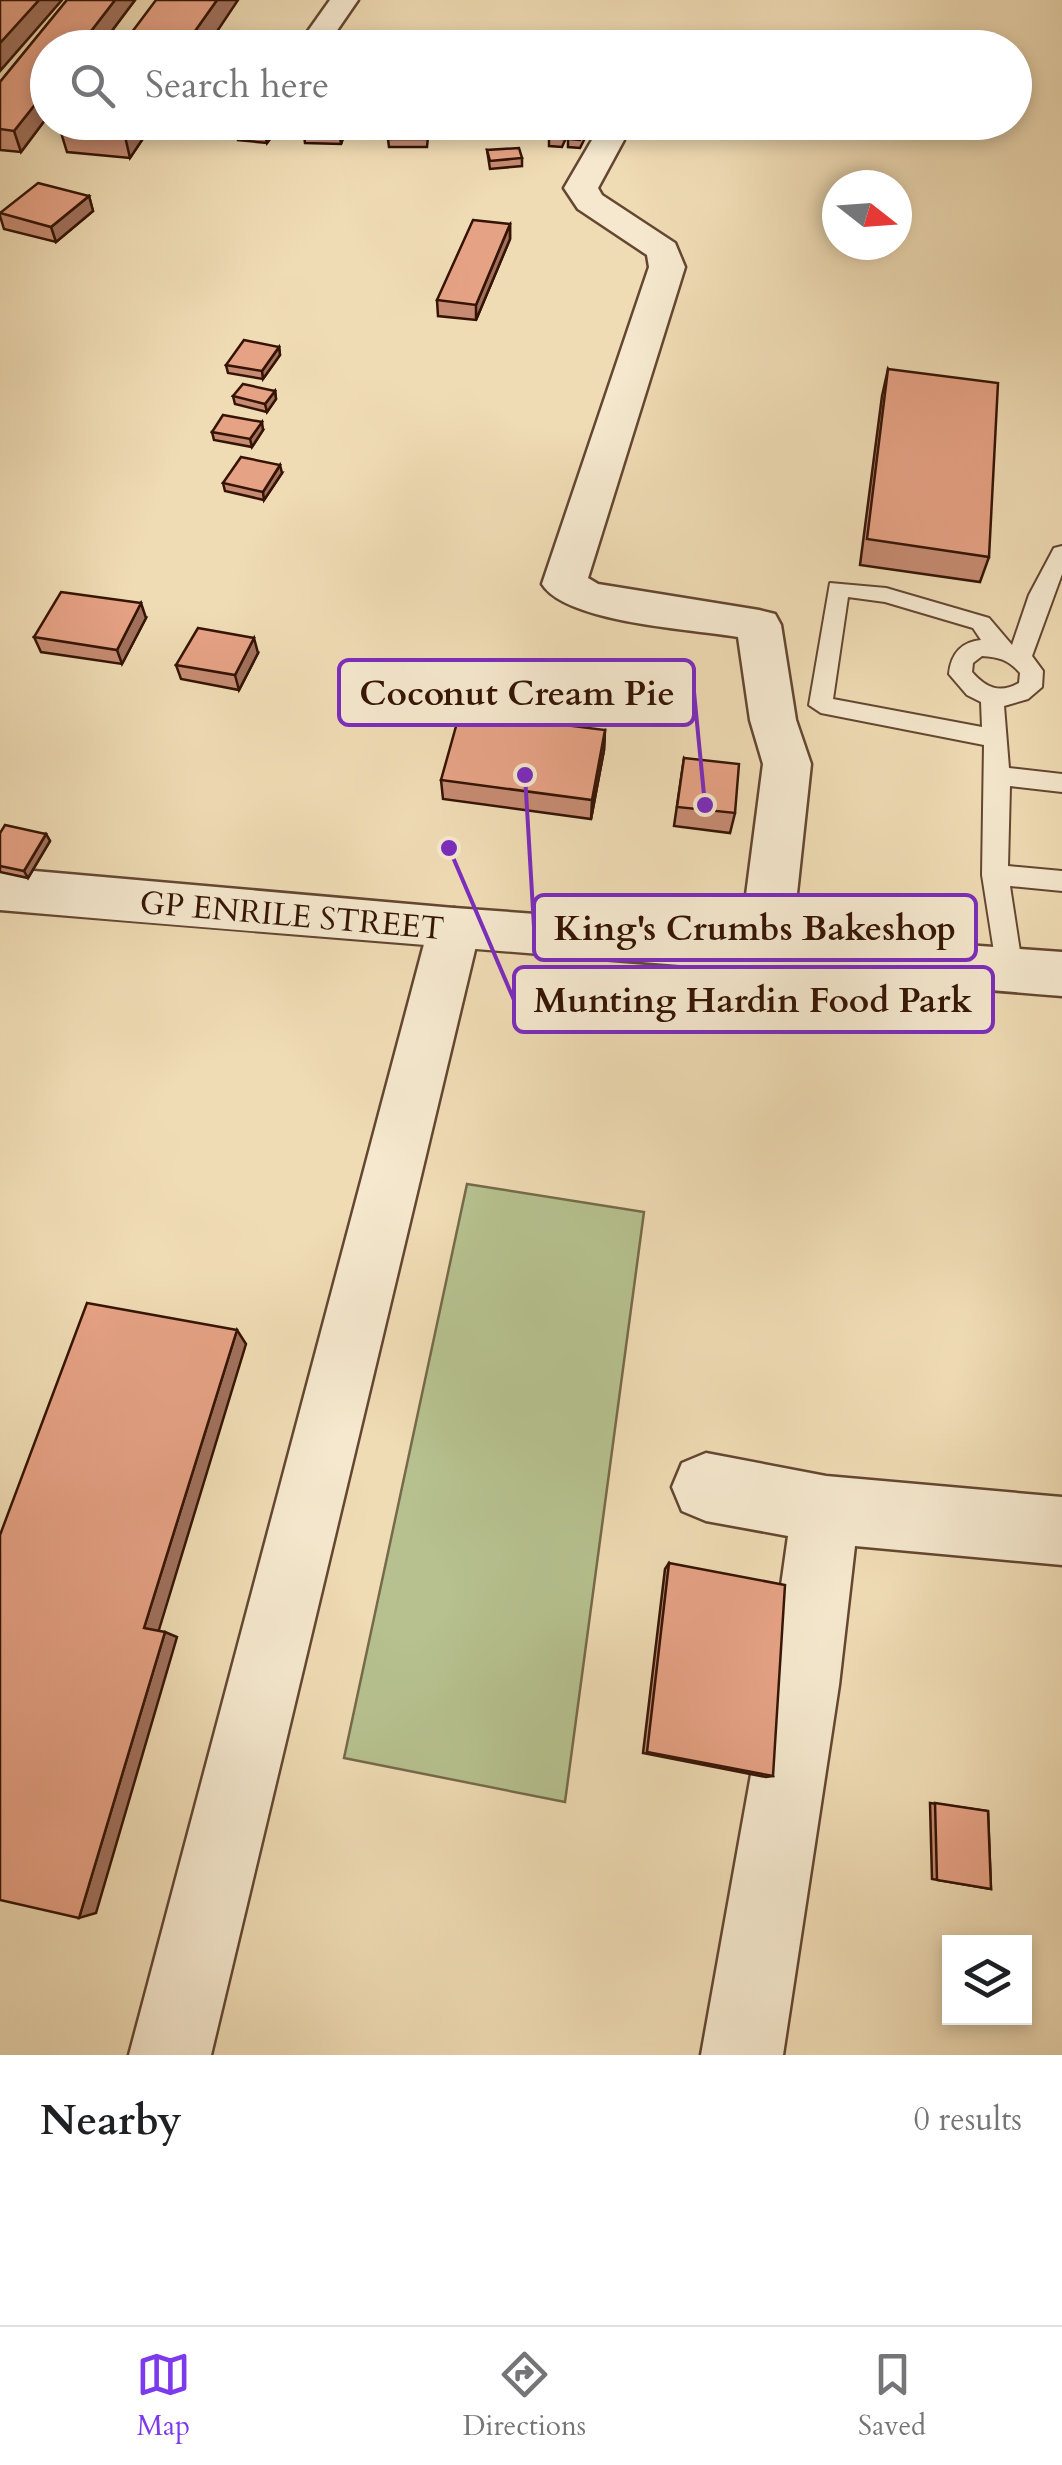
<!DOCTYPE html>
<style>
body{margin:0;font-family:Cardo,serif;background:#f6f6f6;color:#202124}
.controls{position:absolute;right:30px;bottom:30px;display:grid;overflow:hidden;border-radius:0px;box-shadow:0 5px 15px #0003}
.controls button{width:90px;height:90px;display:grid;place-items:center;padding:0;border:0;border-bottom:2px solid #e0e0e0;background:#fff;color:#202124;font:50px sans-serif}
.compass{position:absolute;left:822px;top:170px;width:90px;height:90px;border-radius:50%;background:#fff;box-shadow:0 5px 15px #0003;rotate:107deg}
.list{margin:0;padding:0;list-style:none}
h2{display:flex;justify-content:space-between;align-items:center;height:130px;margin:0;padding:0 40px;font-size:42px}
h2 small{font-size:32px;font-weight:400;color:#757577}
.icon{flex:none;width:55px;height:55px;fill:none;stroke:currentColor;stroke-width:2;stroke-linecap:round;stroke-linejoin:round}
.map{position:relative;flex:none;width:1062px;height:2055px;overflow:hidden}
.search{position:absolute;background:#fff;box-shadow:0 5px 15px #0003;left:30px;right:30px;top:30px;height:110px;display:flex;align-items:center;gap:25px;box-sizing:border-box;padding:0 35px;border-radius:55px;color:#757577;font-size:38px}
.sheet{height:270px;background:#fff}
nav{display:flex;justify-content:space-around;align-items:center;box-sizing:border-box;height:140px;border-top:2px solid #e0e0e0;background:#fff;font-size:28px;color:#757577}
nav a{display:grid;justify-items:center;gap:5px}
nav .on{color:#7c3aed}
.map>svg:first-child{display:block}
.green{fill:#b6c18f;stroke:#766a4a;stroke-width:2.5}
.lines{fill:none;stroke-linecap:round;stroke-linejoin:round}
.service-casing{stroke:#644631;stroke-width:4}
.minor-casing{stroke:#644631;stroke-width:5}
.tertiary-casing{stroke:#644631;stroke-width:5}
.service{fill:#f5e8ce;fill-rule:evenodd}
.minor{fill:#f5e8ce;fill-rule:evenodd}
.tertiary{fill:#f5e8ce;fill-rule:evenodd}
.wall{fill:#c68b72;stroke:#351405;stroke-width:2.5}
.shaded-wall{fill:#a1715d;stroke:#351405;stroke-width:2.5}
.building{fill:#e6a285;stroke:#351405;stroke-width:2.5}
.labels{text-anchor:middle;stroke-width:8;stroke-linejoin:round;paint-order:stroke}
.street-label{font-size:32px;fill:#351405;stroke:#f5e8ce}
.leader{fill:none;stroke:#7b2cbf;stroke-width:4}
.callout-dot{fill:#7b2cbf;stroke:#f5e8ce;stroke-width:4}
.callout{fill:#f5e8ce;stroke:#7b2cbf;stroke-width:4}
.callout-label{font-size:35px;text-anchor:middle;font-weight:bold;fill:#351405}
</style>
<div class="map">
<svg width="1062" height="2055" viewBox="0 0 1062 2055">
<rect width="100%" height="100%" fill="#efdbb4"/>
<filter id="stains"><feTurbulence type="fractalNoise" baseFrequency=".002" numOctaves="4"/><feColorMatrix values="0 0 0 0 .2 0 0 0 0 .09 0 0 0 0 .02 0 0 0 .5 -.17"/></filter>
<radialGradient id="worn" r=".72"><stop offset=".6" stop-color="#630" stop-opacity="0"/><stop offset="1" stop-color="#630" stop-opacity=".3"/></radialGradient>
<path class="green" d="M467 1184 644 1212 565 1802 344 1758Z"/>
<g class="lines">
<g class="service-casing">
<path id="service" d="M1062 546V574L1032 656 1043 671 1042 687 1028 699 1004 706 1009 768 1062 774V792L1010 786 1008 866 1062 871V891L1010 886 1023 971 1019 979 1010 982 1001 979 997 971 982 875 984 745 821 713 809 705 830 583 886 588 989 618 1012 645 1029 595 1054 548ZM848 597 885 602 973 628 981 640C961 642 951 654 949 674L967 695 981 702 982 727 833 699ZM982 656C999 657 1009 660 1020 673L1019 683C1000 694 986 688 972 672L973 663Z"/>
</g>
<g class="minor-casing">
<g id="minor">
<path d="M330 0H358L325 48H296Z"/>
<path d="M581 122H617L624 140 598 188 602 195 675 243 685 267 588 578 598 584 759 610 775 614 781 625 796 720 811 764 791 949 784 964 765 971 746 964 739 949 763 764 750 720 738 637C693 629 566 623 542 584L649 267 647 255 578 209 564 188 592 140Z"/>
<path d="M454 908 473 914 480 929 211 2055H129L428 929 435 914Z"/>
<path d="M706 1453 826 1476 1062 1497V1565L855 1546 839 1685 783 2055H701L767 1685 788 1536 706 1521 682 1511 672 1487 682 1463Z"/>
</g>
</g>
<g class="tertiary-casing">
<path id="tertiary" d="M0 868 454 908 1062 952V996C708 966 354 941 0 910Z"/>
</g>
<use href="#service" class="service"/>
<use href="#minor" class="minor"/>
<use href="#tertiary" class="tertiary"/>
</g>
<g class="wall">
<path d="M67 0H135L99 48H48V116L21 152 0 150V82Z"/>
<path d="M154 122 130 158 67 152 59 126Z"/>
<path d="M397 122H428L427 126 397 125Z"/>
<path d="M431 122H484L483 132 432 131Z"/>
<path d="M509 122H535L531 131 509 129Z"/>
<path d="M537 122H572V132L584 140 580 148 568 147V139L571 132H566V138L562 147 549 146V138L552 132 537 131Z"/>
<path d="M280 125 267 143 238 140 237 132Z"/>
<path d="M346 129 341 144 305 143 304 135Z"/>
<path d="M428 137 427 147H389L388 139Z"/>
<path d="M487 150 522 158V166L490 169Z"/>
<path d="M89 196 93 211 56 242 4 229 0 216V213Z"/>
<path d="M510 224V239L476 320 438 316 437 300Z"/>
<path d="M279 347 280 355 263 379 228 373 226 365Z"/>
<path d="M888 369 989 557 980 582 860 565 882 396Z"/>
<path d="M275 391 276 399 267 412 235 404 233 396Z"/>
<path d="M263 430 252 447 214 440 212 432Z"/>
<path d="M282 473 264 500 225 491 223 483Z"/>
<path d="M146 618 122 664 41 652 34 637Z"/>
<path d="M258 653 239 690 181 679 176 665Z"/>
<path d="M605 730 604 750 591 819 443 799 441 780Z"/>
<path d="M684 758 735 813 730 833 674 826Z"/>
<path d="M0 833 46 834 50 841 28 878 0 872Z"/>
<path d="M669 1563 773 1776 766 1777 643 1753 665 1569Z"/>
<path d="M930 1803 988 1811 991 1889 932 1879Z"/>
</g>
<g class="shaded-wall">
<path d="M39 0H62L0 71V43Z"/>
<path d="M115 0H135L99 48H78Z"/>
<path d="M217 0H238L206 48H183Z"/>
<path d="M48 88V116L21 152 14 131Z"/>
<path d="M131 122H154L130 158 124 132Z"/>
<path d="M274 122H279L280 125 267 143 265 135Z"/>
<path d="M344 122 346 129 341 144 340 136Z"/>
<path d="M89 196 93 211 56 242 51 227Z"/>
<path d="M510 224V239L476 320V305Z"/>
<path d="M279 347 280 355 263 379 262 371Z"/>
<path d="M275 391 276 399 267 412 265 404Z"/>
<path d="M262 422 263 430 252 447 250 439Z"/>
<path d="M280 465 282 473 264 500 263 492Z"/>
<path d="M141 603 146 618 122 664 117 650Z"/>
<path d="M254 638 258 653 239 690 235 675Z"/>
<path d="M605 730 604 750 591 819 592 800Z"/>
<path d="M46 834 50 841 28 878 24 871Z"/>
<path d="M237 1330 246 1344 158 1633 144 1628Z"/>
<path d="M165 1632 177 1637 96 1913 79 1918Z"/>
</g>
<g class="building">
<path d="M0 0H39L0 43Z"/>
<path d="M67 0H115L78 48H48V88L14 131 0 129V82Z"/>
<path d="M156 0H217L183 48H120Z"/>
<path d="M62 122H131L124 132 59 126Z"/>
<path d="M244 122H274L265 135 237 132Z"/>
<path d="M309 122H344L340 136 304 135Z"/>
<path d="M483 122V124L431 123V122Z"/>
<path d="M537 122H572V124Z"/>
<path d="M554 128 566 130 562 139 549 138Z"/>
<path d="M390 129H428L427 139H388Z"/>
<path d="M572 130 585 132 580 140 568 139Z"/>
<path d="M519 148 522 158 490 161 487 150Z"/>
<path d="M38 183 89 196 51 227 0 213Z"/>
<path d="M473 220 510 224 476 305 437 300Z"/>
<path d="M244 340 279 347 262 371 226 365Z"/>
<path d="M888 369 998 383 989 557 867 539Z"/>
<path d="M243 384 275 391 265 404 233 396Z"/>
<path d="M223 415 262 422 250 439 212 432Z"/>
<path d="M241 457 280 465 263 492 223 483Z"/>
<path d="M61 592 141 603 117 650 34 637Z"/>
<path d="M198 628 254 638 235 675 176 665Z"/>
<path d="M460 712 605 730 592 800 441 780Z"/>
<path d="M684 758 739 764 735 813 677 807Z"/>
<path d="M5 825 46 834 24 871 0 866V833Z"/>
<path d="M87 1303 237 1330 144 1628 165 1632 79 1918 0 1900V1535Z"/>
<path d="M669 1563 785 1585 773 1776 647 1752Z"/>
<path d="M935 1803 988 1811 991 1889 937 1880Z"/>
</g>
<g class="labels">
<g class="street-label">
<text transform="translate(292 915) rotate(5)" y="11">GP ENRILE STREET</text>
</g>
</g>
<path class="leader" d="M705 805L694 692M525 775L534 927M449 848L514 1000"/>
<g class="callout-dot">
<circle cx="705" cy="805" r="10"/>
<circle cx="525" cy="775" r="10"/>
<circle cx="449" cy="848" r="10"/>
</g>
<g class="callout">
<rect x="339" y="660" width="355" height="65" rx="10"/>
<rect x="534" y="895" width="442" height="65" rx="10"/>
<rect x="514" y="967" width="479" height="65" rx="10"/>
</g>
<g class="callout-label">
<text x="517" y="705">Coconut Cream Pie</text>
<text x="755" y="940">King's Crumbs Bakeshop</text>
<text x="753" y="1012">Munting Hardin Food Park</text>
</g>
<rect width="100%" height="100%" filter="url(#stains)"/>
<rect width="100%" height="100%" fill="url(#worn)"/>
</svg>
<div class="controls">
<button><svg class="icon" aria-label="layers" viewBox="0 0 24 24"><path d="M12 4l9 5-9 5-9-5zM3 14l9 5 9-5"/></svg></button>
</div>
<svg class="compass" viewBox="-18 -18 36 36"><path d="M0-13l5 13h-10z" fill="#e53935"/><path d="M0 13l5-13h-10z" fill="#757577"/></svg>
<div class="search"><svg class="icon" aria-label="search" viewBox="0 0 24 24"><circle cx="10" cy="10" r="6"/><path d="M15 15l6 6"/></svg>Search here</div>
</div>
<section class="sheet">
<h2>Nearby<small>0 results</small></h2>
<ul class="list">
</ul>
</section>
<nav>
<a class="on"><svg class="icon" aria-label="map" viewBox="0 0 24 24"><path d="M3 6l6-2 6 2 6-2v14l-6 2-6-2-6 2zM9 4v14M15 6v14"/></svg>Map</a>
<a><svg class="icon" aria-label="directions" viewBox="0 0 24 24"><path d="M12 3l9 9-9 9-9-9zM9 14v-3h6M13 9l2 2-2 2"/></svg>Directions</a>
<a><svg class="icon" aria-label="saved" viewBox="0 0 24 24"><path d="M7 4h10v16l-5-4-5 4z"/></svg>Saved</a>
</nav>
